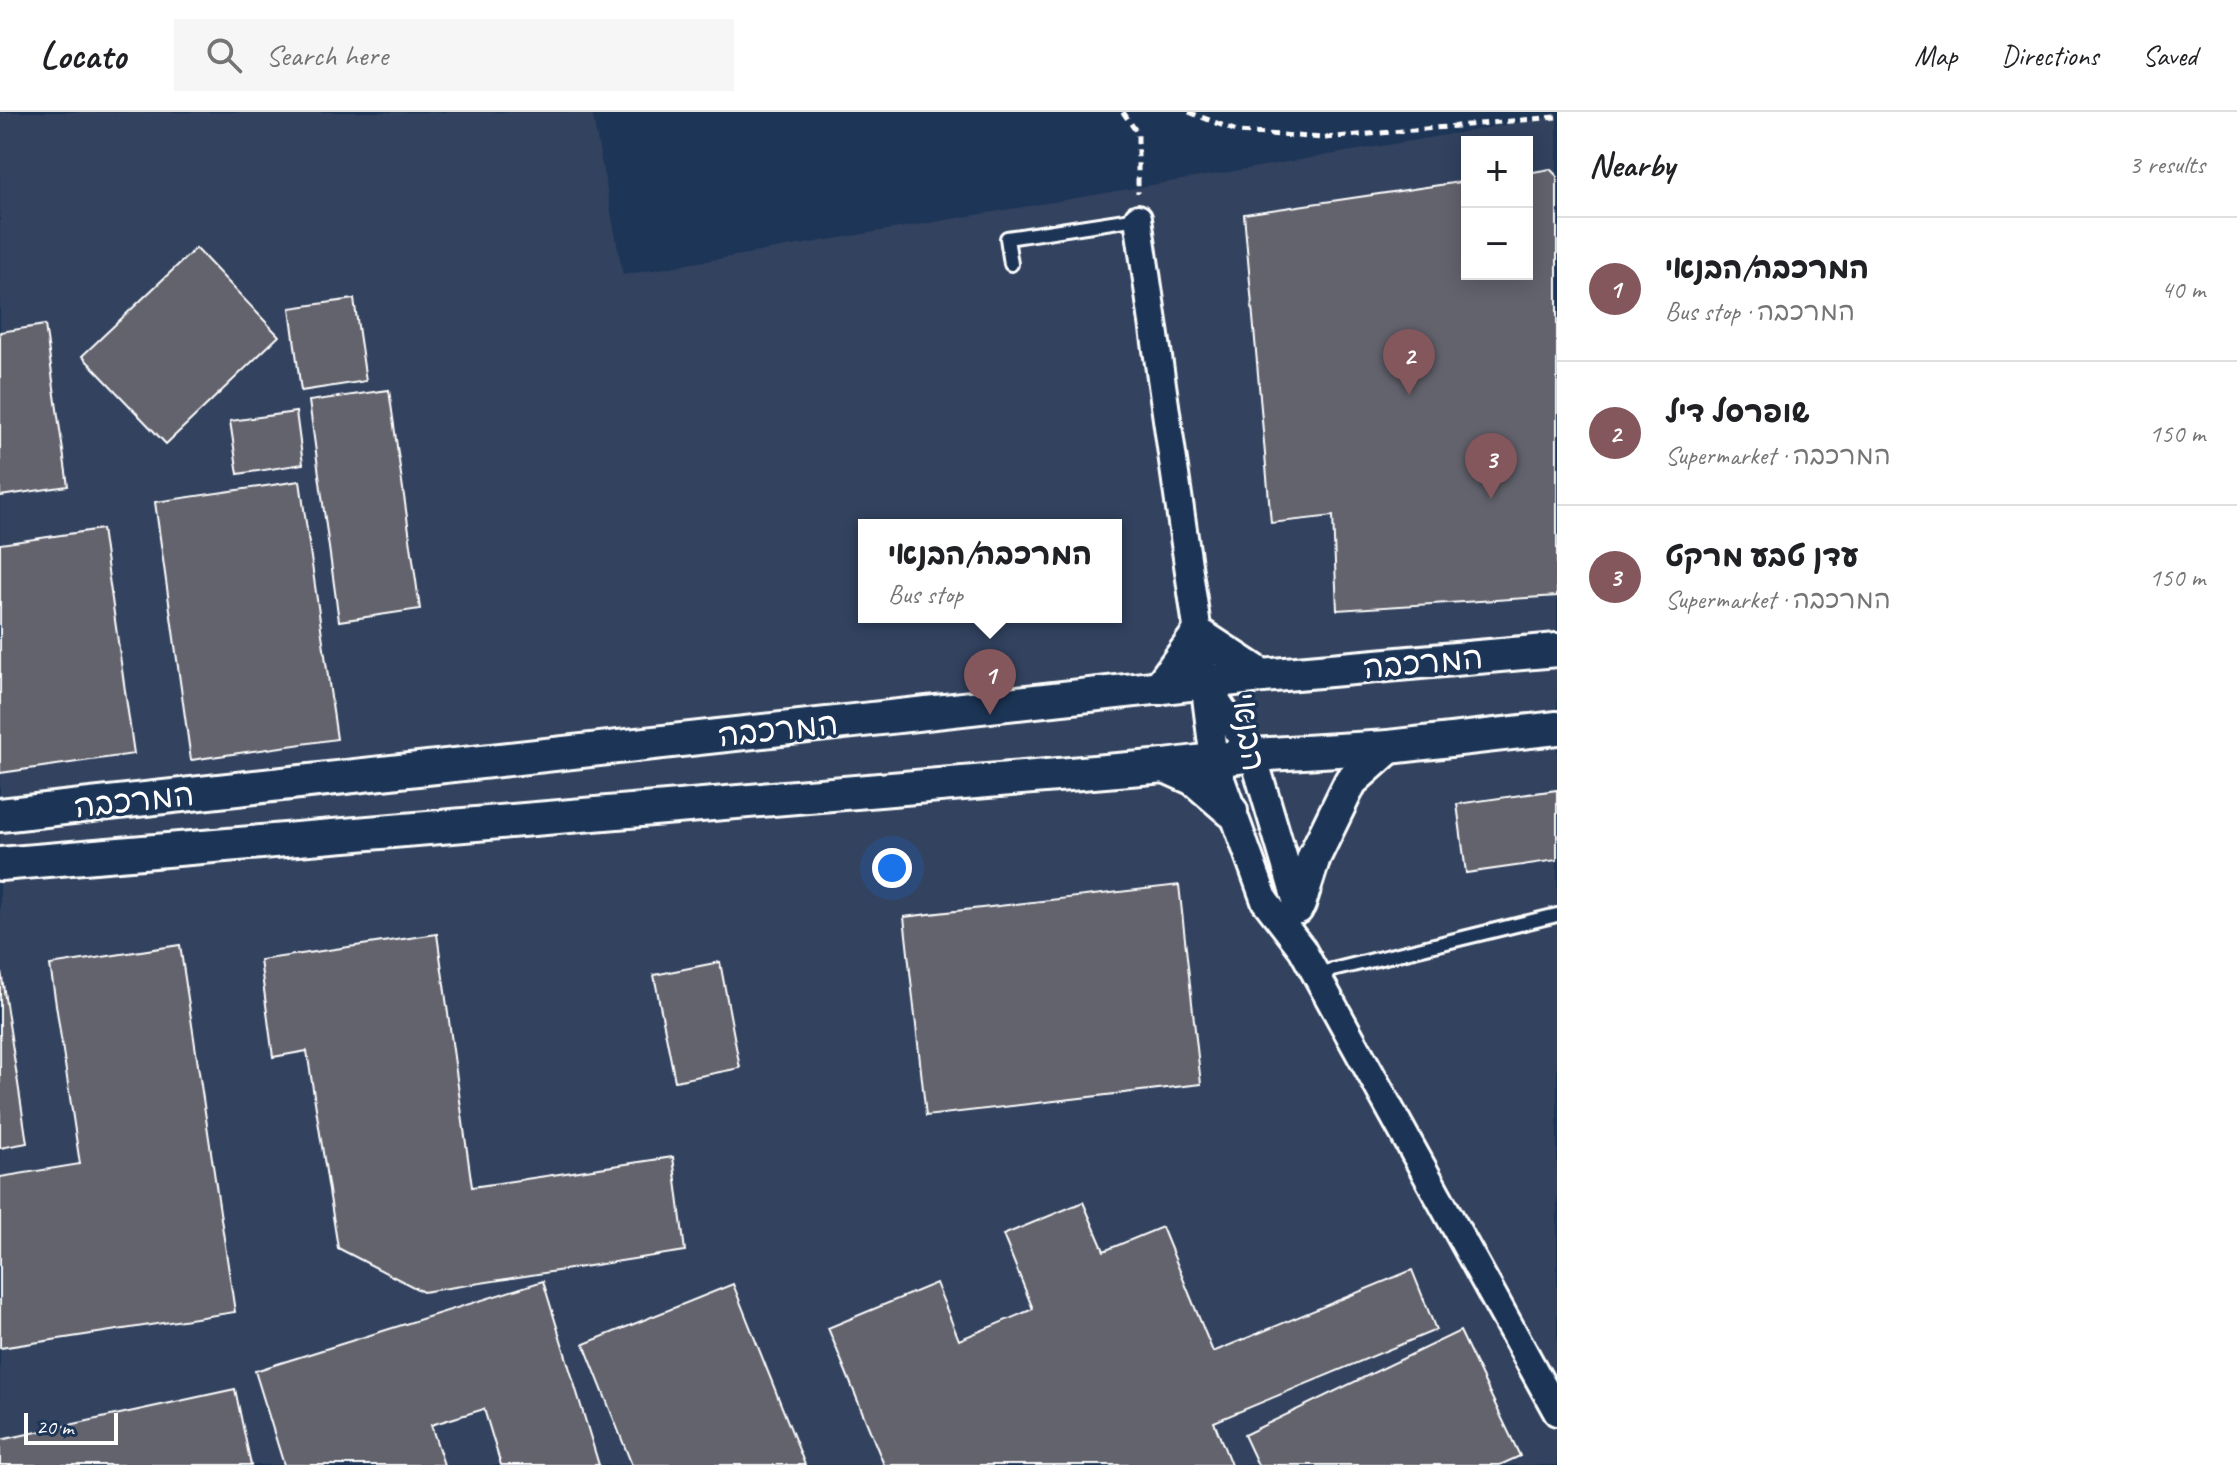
<!DOCTYPE html>
<meta charset="utf-8">
<style>
body{margin:0;font-family:Caveat,"Playpen Sans Hebrew",sans-serif;background:#f6f6f6;color:#202124}
.controls{position:absolute;right:24px;top:24px;display:grid;overflow:hidden;border-radius:0px;box-shadow:0 4px 20px #0003}
.controls button{width:72px;height:72px;display:grid;place-items:center;padding:0;border:0;border-bottom:2px solid #e0e0e0;background:#fff;color:#202124;font:40px sans-serif}
.scale{position:absolute;left:24px;bottom:20px;width:94px;box-sizing:border-box;padding-left:8px;border:4px solid #fff;border-top:0;font-size:22px;line-height:28px;white-space:nowrap;color:#fff;-webkit-text-stroke:6px #1d3557;paint-order:stroke}
.you{position:absolute;left:892px;top:756px;width:28px;height:28px;margin:-20px;border:6px solid #fff;border-radius:50%;background:#1a73e8;box-shadow:0 0 0 12px #1a73e833}
.badge{display:grid;place-items:center;width:52px;height:52px;border-radius:50%;background:#84575d;color:#fff;font-size:26px;font-weight:700}
.pin{position:absolute;translate:-50% -66px;filter:drop-shadow(0 2px 4px #0008)}
.pin::after{content:'';position:absolute;top:42px;width:28px;height:24px;background:inherit;clip-path:polygon(0 0,100% 0,50% 100%)}
.popup{position:absolute;left:858px;top:407px;width:264px;height:104px;box-sizing:border-box;display:grid;place-content:center;border-radius:0px;background:#fff;filter:drop-shadow(0 2px 6px #0005);font-size:26px;white-space:nowrap;color:#757577}
.popup b{font-size:30px;color:#202124}
.popup::after{content:'';position:absolute;left:50%;top:100%;margin-left:-16px;border:16px solid transparent;border-top-color:#fff}
.list{margin:0;padding:0;list-style:none}
h2{display:flex;justify-content:space-between;align-items:center;height:104px;margin:0;padding:0 32px;font-size:34px}
h2 small{font-size:26px;font-weight:400;color:#757577}
.list li{display:grid;grid-template-columns:52px 1fr auto;gap:24px;align-items:center;box-sizing:border-box;height:144px;padding:0 32px;border-top:2px solid #e0e0e0}
.list b{display:block;font-size:30px;white-space:nowrap}
.list p{margin:0;font-size:26px;white-space:nowrap;color:#757577}
.list em{font-size:26px;font-style:normal;color:#757577}
.icon{flex:none;width:44px;height:44px;fill:none;stroke:currentColor;stroke-width:2;stroke-linecap:round;stroke-linejoin:round}
.map{position:relative;flex:none;width:1557px;height:1353px;overflow:hidden}
header{display:flex;align-items:center;gap:48px;box-sizing:border-box;height:112px;padding:0 40px;background:#fff;border-bottom:2px solid #e0e0e0}
header strong{font-size:38px}
nav{display:flex;gap:44px;margin-inline-start:auto;font-size:28px}
.search{width:560px;height:72px;background:#f6f6f6;display:flex;align-items:center;gap:20px;box-sizing:border-box;padding:0 28px;border-radius:0px;color:#757577;font-size:30px}
main{display:flex}
aside{flex:1;background:#fff}
.map>svg:first-child{display:block}
.built{fill:#32435e;fill-rule:evenodd}
.building{fill:#64636e;stroke:#fff;stroke-width:2}
.lines{fill:none;stroke-linecap:round;stroke-linejoin:round}
.service-casing{stroke:#fff;stroke-width:18}
.minor-casing{stroke:#fff;stroke-width:32}
.tertiary-casing{stroke:#fff;stroke-width:38}
.path{stroke:#fff;stroke-width:5;stroke-dasharray:8 6;stroke-linecap:butt}
.service{stroke:#1d3557;stroke-width:12}
.minor{stroke:#1d3557;stroke-width:26}
.tertiary{stroke:#1d3557;stroke-width:32}
.labels{text-anchor:middle;stroke-width:7;stroke-linejoin:round;paint-order:stroke}
.street-label{font-size:32px;fill:#fff;stroke:#1d3557}
</style>
<header>
<strong>Locato</strong>
<div class="search"><svg class="icon" aria-label="search" viewBox="0 0 24 24"><circle cx="10" cy="10" r="6"/><path d="M15 15l6 6"/></svg>Search here</div>
<nav><a>Map</a><a>Directions</a><a>Saved</a></nav>
</header>
<main>
<div class="map">
<svg width="1557" height="1353" viewBox="0 0 1557 1353">
<rect width="100%" height="100%" fill="#1d3557"/>
<filter id="ink" filterUnits="userSpaceOnUse"><feTurbulence type="fractalNoise" baseFrequency=".0125" numOctaves="2"/><feDisplacementMap in="SourceGraphic" scale="16" xChannelSelector="R" yChannelSelector="G"/><feConvolveMatrix kernelMatrix="1 2 1 2 8 2 1 2 1" color-interpolation-filters="sRGB"/></filter>
<g filter="url(#ink)">
<path class="built" d="M0 0H592L623 163 1557 4V1353H0ZM1467 30H1527V162H1467ZM864 413H1116V505H864Z"/>
<g class="building">
<path d="M1550 57 1557 64V484L1337 498 1333 404 1271 411 1244 102 1467 69V162H1527V61Z"/>
<path d="M196 136 279 224 166 332 82 244Z"/>
<path d="M354 187 366 269 301 279 290 196Z"/>
<path d="M45 213 68 374 0 384V220Z"/>
<path d="M389 278 420 497 339 509 309 289Z"/>
<path d="M296 300 303 352 238 362 230 309Z"/>
<path d="M300 369 337 627 191 648 155 390Z"/>
<path d="M102 417 134 642 0 661V432Z"/>
<path d="M1557 678V748L1466 761 1457 692Z"/>
<path d="M1179 773 1201 972 926 1004 904 805Z"/>
<path d="M437 822 472 1075 673 1045 685 1139 423 1180 338 1136 307 939 273 945 260 848Z"/>
<path d="M180 833 235 1200 0 1236V1065L80 1052 50 853Z"/>
<path d="M720 850 740 956 675 969 654 863Z"/>
<path d="M1 859 27 1031 0 1036V860Z"/>
<path d="M1083 1090 1104 1139 1162 1115 1213 1240 1412 1158 1436 1218 1214 1310 1231 1353H884L828 1216 936 1171 959 1228 1033 1197 1003 1123Z"/>
<path d="M543 1169 599 1353H501L484 1297 431 1313 444 1353H284L255 1259Z"/>
<path d="M733 1172 805 1353H632L584 1232Z"/>
<path d="M1460 1219 1520 1344 1500 1353H1258L1244 1323Z"/>
<path d="M235 1277 251 1353H0V1328Z"/>
</g>
<g class="lines">
<g class="service-casing">
<g id="service">
<path d="M1011 152 1007 126 1138 106"/>
<path d="M1316 862 1557 803"/>
</g>
</g>
<g class="minor-casing">
<g id="minor">
<path d="M1138 106 1198 522 1214 648 1265 789 1302 837 1557 1300"/>
<path d="M1207 574 1253 643 1299 798"/>
</g>
</g>
<g class="tertiary-casing">
<g id="tertiary">
<path d="M1159 576 1198 522 1262 564"/>
<path d="M1165 654 1194 667 1231 699"/>
<path d="M0 703 1262 564 1557 538"/>
<path d="M0 752 1165 654 1253 643 1389 635 1557 616"/>
<path d="M1299 792 1314 745 1351 669 1389 635"/>
</g>
</g>
<g class="path">
<path d="M1123 0 1138 22V81"/>
<path d="M1189 0 1239 20 1324 26 1557 5"/>
</g>
<use href="#service" class="service"/>
<use href="#minor" class="minor"/>
<use href="#tertiary" class="tertiary"/>
</g>
</g>
<g class="labels">
<g class="street-label">
<text transform="translate(1423 550) rotate(-5)" y="11">המרכבה</text>
<text transform="translate(778 617) rotate(-6)" y="11">המרכבה</text>
<text transform="translate(1249 620) rotate(82)" y="11">הבנאי</text>
<text transform="translate(134 688) rotate(-6)" y="11">המרכבה</text>
</g>
</g>
</svg>
<div class="controls">
<button>+</button>
<button>−</button>
</div>
<div class="scale">20 m</div>
<div class="you"></div>
<div class="pin badge" style="left:990px;top:603px">1</div>
<div class="popup"><b>המרכבה/הבנאי</b>Bus stop</div>
<div class="pin badge" style="left:1409px;top:283px">2</div>
<div class="pin badge" style="left:1491px;top:387px">3</div>
</div>
<aside>
<h2>Nearby<small>3 results</small></h2>
<ul class="list">
<li><span class="badge">1</span><div><b>המרכבה/הבנאי</b><p>Bus stop · המרכבה</p></div><em>40 m</em></li>
<li><span class="badge">2</span><div><b>שופרסל דיל</b><p>Supermarket · המרכבה</p></div><em>150 m</em></li>
<li><span class="badge">3</span><div><b>עדן טבע מרקט</b><p>Supermarket · המרכבה</p></div><em>150 m</em></li>
</ul>
</aside>
</main>
